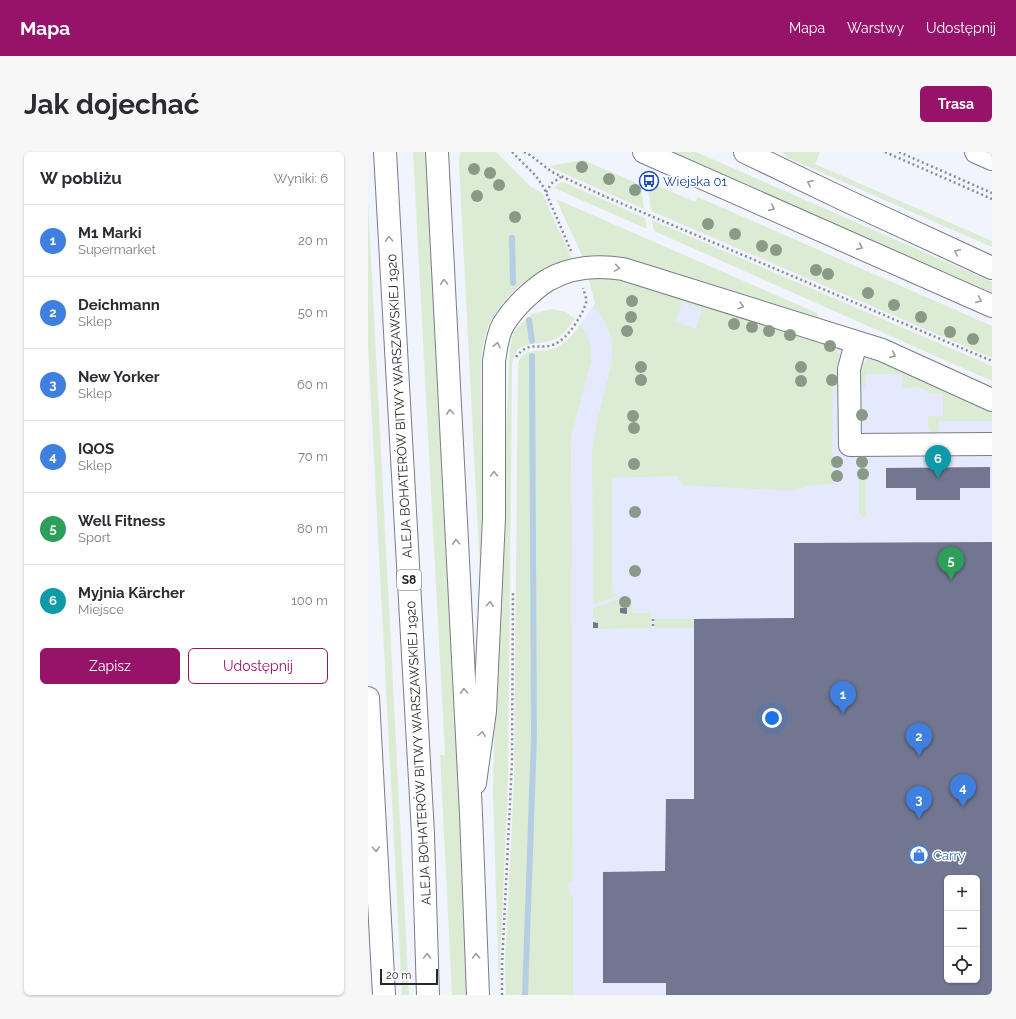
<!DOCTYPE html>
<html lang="pl">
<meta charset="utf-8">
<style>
body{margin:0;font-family:Raleway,sans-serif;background:#f7f7f7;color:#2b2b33}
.controls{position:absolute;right:12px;bottom:12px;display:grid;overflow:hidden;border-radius:6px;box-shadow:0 1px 3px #0004}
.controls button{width:36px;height:36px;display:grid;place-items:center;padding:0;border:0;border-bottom:1px solid #e1e1e2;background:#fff;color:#2b2b33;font:20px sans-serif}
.scale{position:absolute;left:12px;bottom:10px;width:58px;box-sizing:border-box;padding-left:4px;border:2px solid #27282d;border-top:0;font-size:11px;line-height:14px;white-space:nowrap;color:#27282d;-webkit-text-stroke:3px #fff;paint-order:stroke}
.you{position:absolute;left:404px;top:566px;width:14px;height:14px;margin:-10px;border:3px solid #fff;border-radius:50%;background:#1a73e8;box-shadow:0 0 0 6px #1a73e833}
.badge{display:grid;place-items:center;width:26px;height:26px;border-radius:50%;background:#96136a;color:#fff;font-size:13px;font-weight:700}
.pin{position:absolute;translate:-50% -33px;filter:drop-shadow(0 1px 2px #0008)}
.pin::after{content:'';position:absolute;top:21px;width:14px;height:12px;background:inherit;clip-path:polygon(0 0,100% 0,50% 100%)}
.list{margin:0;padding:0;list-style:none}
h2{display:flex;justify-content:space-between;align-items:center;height:52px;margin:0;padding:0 16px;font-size:17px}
h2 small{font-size:13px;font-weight:400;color:#7c7c81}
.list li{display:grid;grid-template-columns:26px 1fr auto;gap:12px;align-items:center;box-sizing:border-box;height:72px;padding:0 16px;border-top:1px solid #e1e1e2}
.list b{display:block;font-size:15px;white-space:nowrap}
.list p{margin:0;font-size:13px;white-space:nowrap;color:#7c7c81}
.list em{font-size:13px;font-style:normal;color:#7c7c81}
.actions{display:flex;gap:8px;padding:12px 16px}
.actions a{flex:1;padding:9px 0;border:1px solid #96136a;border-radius:6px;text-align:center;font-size:14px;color:#96136a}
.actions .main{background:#96136a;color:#fff}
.icon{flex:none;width:22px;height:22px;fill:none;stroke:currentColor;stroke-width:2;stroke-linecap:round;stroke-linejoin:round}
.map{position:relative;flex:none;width:624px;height:843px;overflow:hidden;border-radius:6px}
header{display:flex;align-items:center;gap:24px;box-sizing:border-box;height:56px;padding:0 20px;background:#96136a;color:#fff}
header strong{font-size:19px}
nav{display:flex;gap:22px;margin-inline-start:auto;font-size:14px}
.intro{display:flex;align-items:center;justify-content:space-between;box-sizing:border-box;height:96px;padding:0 24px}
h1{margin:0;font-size:28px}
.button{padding:10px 18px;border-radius:6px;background:#96136a;color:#fff;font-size:14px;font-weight:700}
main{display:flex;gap:24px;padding:0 24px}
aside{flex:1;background:#fff;border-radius:6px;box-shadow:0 1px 3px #0004}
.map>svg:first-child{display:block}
.built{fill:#e5e9fd;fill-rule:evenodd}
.green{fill:#dcecd4;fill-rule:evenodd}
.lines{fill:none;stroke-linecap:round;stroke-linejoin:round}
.stream{stroke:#b6cee4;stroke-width:6}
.building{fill:#717791;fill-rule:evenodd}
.minor-casing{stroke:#7a7c87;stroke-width:24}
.major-casing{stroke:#7a7c87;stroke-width:24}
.highway-casing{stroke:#7a7c87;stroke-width:24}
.path{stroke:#8a8c93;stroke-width:2.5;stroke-dasharray:2 3;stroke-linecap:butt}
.minor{stroke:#fff;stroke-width:22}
.major{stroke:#fff;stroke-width:22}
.highway{stroke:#fff;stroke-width:22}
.tree{fill:#8a9988}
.oneway{stroke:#9e9ea0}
.labels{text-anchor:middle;stroke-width:3;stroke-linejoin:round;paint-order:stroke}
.shield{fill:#fff;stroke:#68686c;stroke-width:1}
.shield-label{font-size:12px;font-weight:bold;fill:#27282d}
.transit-label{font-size:13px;fill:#164399;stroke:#fff;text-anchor:start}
.street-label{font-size:13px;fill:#27282d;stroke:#fff}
.shop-label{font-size:13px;fill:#366cbe;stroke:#fff;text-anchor:start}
</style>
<header>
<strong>Mapa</strong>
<nav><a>Mapa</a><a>Warstwy</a><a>Udostępnij</a></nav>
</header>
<div class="intro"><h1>Jak dojechać</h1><a class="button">Trasa</a></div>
<main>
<aside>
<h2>W pobliżu<small>Wyniki: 6</small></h2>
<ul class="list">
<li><span class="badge" style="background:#3f7fe0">1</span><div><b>M1 Marki</b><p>Supermarket</p></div><em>20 m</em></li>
<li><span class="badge" style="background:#3f7fe0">2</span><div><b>Deichmann</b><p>Sklep</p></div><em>50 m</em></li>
<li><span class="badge" style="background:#3f7fe0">3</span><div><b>New Yorker</b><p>Sklep</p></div><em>60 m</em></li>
<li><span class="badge" style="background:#3f7fe0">4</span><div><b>IQOS</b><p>Sklep</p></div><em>70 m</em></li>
<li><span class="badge" style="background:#2e9e5b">5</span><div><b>Well Fitness</b><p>Sport</p></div><em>80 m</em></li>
<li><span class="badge" style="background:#0f9aa8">6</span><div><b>Myjnia Kärcher</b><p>Miejsce</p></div><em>100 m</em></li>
</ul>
<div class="actions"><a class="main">Zapisz</a><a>Udostępnij</a></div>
</aside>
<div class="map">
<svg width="624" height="843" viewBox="0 0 624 843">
<rect width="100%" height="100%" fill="#f1f3fd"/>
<path class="built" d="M216 108 624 239V843H174L184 582 212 173 227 151ZM579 726H609V828H579Z"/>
<g class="green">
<path d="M45 0H59L93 671 99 843H84L72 603H77Z"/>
<path d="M92 0H128L163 35 174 41 205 109C196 112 185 114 176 118 151 129 127 155 118 181 112 199 113 219 113 238 113 274 114 310 116 347 116 377 114 407 113 438L91 11Z"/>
<path d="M301 0H328L624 130V141Z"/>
<path d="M413 0H452L447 12 624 89V95L418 5 417 2Z"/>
<path d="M215 8 273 33 276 57 193 20 181 14Z"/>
<path d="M195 30 277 66 279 77 186 36 191 31Z"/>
<path d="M281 30 327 50 330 45 624 174V206L283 59 280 37Z"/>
<path d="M188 47 449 161 454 172 216 108Z"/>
<path d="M0 48 41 843H34L0 192Z"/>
<path d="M284 68 624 214V229L286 79Z"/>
<path d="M241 124 463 193C466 196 469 199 471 203 474 212 473 232 465 237L464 332 444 333 425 339 314 333 309 324 244 326V429L245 438 249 444 225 452 224 298 229 269 243 213 245 202 243 187 239 174 230 160 225 155 227 151 220 125ZM314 150 334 157 328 177 308 170Z"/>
<path d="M184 157 198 160 207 167C201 175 196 183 187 187 168 196 148 184 144 214L140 628 131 838 125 640 127 548 141 213C143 189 141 178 163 164V162Z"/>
<path d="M212 173C222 184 224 195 223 209L204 282 203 308 205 728 200 732V738L205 744V843H138L137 812 146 629 150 211C157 193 173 202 187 196 199 191 205 182 212 173Z"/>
<path d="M509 206 624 257V269H571L570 283 564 280 560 276V264H575V242H561C556 232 544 236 535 236L534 222H498L497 236H496L492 230V216L499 208Z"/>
<path d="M496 303H497L498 304V365H494L491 361V313L493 306Z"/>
<path d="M253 446 264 447V461H283V476L225 477V456Z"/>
<rect x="287" y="467" width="39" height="9"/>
</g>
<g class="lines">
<g class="stream">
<path d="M144 86 145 131"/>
<path d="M161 168 164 189"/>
<path d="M157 843 166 585 164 204"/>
</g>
</g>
<g class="building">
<path d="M622 315V336H592V348H548V336H518V316Z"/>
<path d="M624 390V843H298V831H235V720L297 719 298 647H326V467L426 466V391ZM579 726H609V828H579Z"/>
<path d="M252 456H259V462L252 461Z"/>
<path d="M225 470 230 471V476H225Z"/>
</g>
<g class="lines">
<g class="minor-casing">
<g id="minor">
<path d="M608 0 624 7"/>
<path d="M488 191 481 217 482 293 624 292"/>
<path d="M107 631 117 559 126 366V209C128 197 129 184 135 173 141 163 148 155 156 147 164 140 171 133 180 128 202 115 230 113 255 117L514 198 624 248"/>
</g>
</g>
<g class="major-casing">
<g id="major">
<path d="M69 0 103 662 110 843"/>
<path d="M276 0 624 154"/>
<path d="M377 0 477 48 624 116"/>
</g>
</g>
<g class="highway-casing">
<g id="highway">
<path d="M17 0 55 682 60 843"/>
<path d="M0 546 16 843"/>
</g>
</g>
<g class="path">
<path d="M144 0 168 24 176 36 203 99"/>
<path d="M156 0 162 3 184 20 236 44 624 209"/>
<path d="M517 0 624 47"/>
<path d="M531 0 624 41"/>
<path d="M178 40 184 31 193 25"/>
<path d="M148 205C162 187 172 199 187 192 200 186 214 164 218 151 219 146 216 140 215 136"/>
<path d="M285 467V477"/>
<path d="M134 843V813L144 610 145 440"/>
</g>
<use href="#minor" class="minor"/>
<use href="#major" class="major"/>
<use href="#highway" class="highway"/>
</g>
<g class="tree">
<circle cx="214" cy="15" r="6"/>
<circle cx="106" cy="17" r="6"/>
<circle cx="122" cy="21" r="6"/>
<circle cx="241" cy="27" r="6"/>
<circle cx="131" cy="33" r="6"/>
<circle cx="267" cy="38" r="6"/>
<circle cx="109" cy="44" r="6"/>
<circle cx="147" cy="65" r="6"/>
<circle cx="340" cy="72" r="6"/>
<circle cx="367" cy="82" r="6"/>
<circle cx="394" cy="94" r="6"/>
<circle cx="408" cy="98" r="6"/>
<circle cx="448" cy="118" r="6"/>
<circle cx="460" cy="122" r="6"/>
<circle cx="500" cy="141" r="6"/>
<circle cx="264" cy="149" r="6"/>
<circle cx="526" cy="153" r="6"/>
<circle cx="263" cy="165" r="6"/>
<circle cx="553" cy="165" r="6"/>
<circle cx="366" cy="172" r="6"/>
<circle cx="384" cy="175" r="6"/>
<circle cx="259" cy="179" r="6"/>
<circle cx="401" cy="179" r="6"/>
<circle cx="582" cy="180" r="6"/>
<circle cx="422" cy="183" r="6"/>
<circle cx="605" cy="187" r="6"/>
<circle cx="462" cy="194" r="6"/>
<circle cx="273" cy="215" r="6"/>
<circle cx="433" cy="215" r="6"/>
<circle cx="273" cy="228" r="6"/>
<circle cx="464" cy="228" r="6"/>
<circle cx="433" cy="229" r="6"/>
<circle cx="494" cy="263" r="6"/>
<circle cx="265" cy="264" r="6"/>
<circle cx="266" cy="276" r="6"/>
<circle cx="469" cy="310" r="6"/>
<circle cx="494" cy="310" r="6"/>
<circle cx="266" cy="312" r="6"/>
<circle cx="495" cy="322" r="6"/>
<circle cx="469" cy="324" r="6"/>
<circle cx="267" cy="360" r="6"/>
<circle cx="267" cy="419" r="6"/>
<circle cx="257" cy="450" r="6"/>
</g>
<defs><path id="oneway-chevron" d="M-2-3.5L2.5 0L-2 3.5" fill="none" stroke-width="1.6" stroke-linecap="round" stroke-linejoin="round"/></defs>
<g class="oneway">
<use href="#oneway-chevron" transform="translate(442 31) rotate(-154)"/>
<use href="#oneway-chevron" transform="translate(404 56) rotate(24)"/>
<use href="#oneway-chevron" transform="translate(21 87) rotate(-93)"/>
<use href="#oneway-chevron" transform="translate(492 95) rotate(24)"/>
<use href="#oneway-chevron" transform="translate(589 100) rotate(-155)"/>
<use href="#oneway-chevron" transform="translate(249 116) rotate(9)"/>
<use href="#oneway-chevron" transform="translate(76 130) rotate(-93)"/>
<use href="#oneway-chevron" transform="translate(611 148) rotate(24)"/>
<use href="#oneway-chevron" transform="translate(373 154) rotate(18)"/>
<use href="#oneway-chevron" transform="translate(129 193) rotate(-78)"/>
<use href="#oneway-chevron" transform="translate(525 203) rotate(24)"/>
<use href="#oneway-chevron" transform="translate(82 260) rotate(-93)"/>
<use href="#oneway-chevron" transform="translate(126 322) rotate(-90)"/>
<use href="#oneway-chevron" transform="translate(88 390) rotate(-93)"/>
<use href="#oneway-chevron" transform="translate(122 452) rotate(-87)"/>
<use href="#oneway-chevron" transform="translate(96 539) rotate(-93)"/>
<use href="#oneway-chevron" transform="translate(114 582) rotate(-82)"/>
<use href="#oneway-chevron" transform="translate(8 697) rotate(87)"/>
<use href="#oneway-chevron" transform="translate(59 804) rotate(-92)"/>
<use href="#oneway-chevron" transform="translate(108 804) rotate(-92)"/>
</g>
<defs>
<g id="bus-ring" transform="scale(1)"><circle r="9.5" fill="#fff" stroke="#1a4fb4" stroke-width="1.5"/><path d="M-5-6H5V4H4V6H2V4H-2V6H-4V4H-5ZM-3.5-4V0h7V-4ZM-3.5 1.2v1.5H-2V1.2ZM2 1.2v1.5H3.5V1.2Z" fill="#1a4fb4"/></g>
<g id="shop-ring" transform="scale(1)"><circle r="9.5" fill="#fff" stroke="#3f7fe0" stroke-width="1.5"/><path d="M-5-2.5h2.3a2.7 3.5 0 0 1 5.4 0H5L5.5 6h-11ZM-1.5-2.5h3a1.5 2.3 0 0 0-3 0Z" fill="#3f7fe0"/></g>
</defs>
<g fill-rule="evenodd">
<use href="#bus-ring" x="281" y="29"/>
<use href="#shop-ring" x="551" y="703"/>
</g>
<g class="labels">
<rect class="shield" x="29" y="418" width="24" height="20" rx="3"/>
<g class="shield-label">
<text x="41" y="432">S8</text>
</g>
<g class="transit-label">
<text x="295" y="34">Wiejska 01</text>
</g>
<g class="street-label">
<text transform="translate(31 254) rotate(-93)" y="5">ALEJA BOHATERÓW BITWY WARSZAWSKIEJ 1920</text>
<text transform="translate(50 601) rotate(-93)" y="5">ALEJA BOHATERÓW BITWY WARSZAWSKIEJ 1920</text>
</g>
<g class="shop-label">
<text x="565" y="708">Carry</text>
</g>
</g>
</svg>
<div class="controls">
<button>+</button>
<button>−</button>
<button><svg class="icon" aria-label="locate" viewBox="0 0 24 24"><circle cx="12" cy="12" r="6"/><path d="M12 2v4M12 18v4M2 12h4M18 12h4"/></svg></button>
</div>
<div class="scale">20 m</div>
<div class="you"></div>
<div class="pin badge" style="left:475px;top:562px;background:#3f7fe0">1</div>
<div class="pin badge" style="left:551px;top:604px;background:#3f7fe0">2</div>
<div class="pin badge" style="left:551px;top:667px;background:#3f7fe0">3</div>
<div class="pin badge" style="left:595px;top:655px;background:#3f7fe0">4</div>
<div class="pin badge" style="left:583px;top:428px;background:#2e9e5b">5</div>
<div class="pin badge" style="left:570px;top:326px;background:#0f9aa8">6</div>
</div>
</main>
